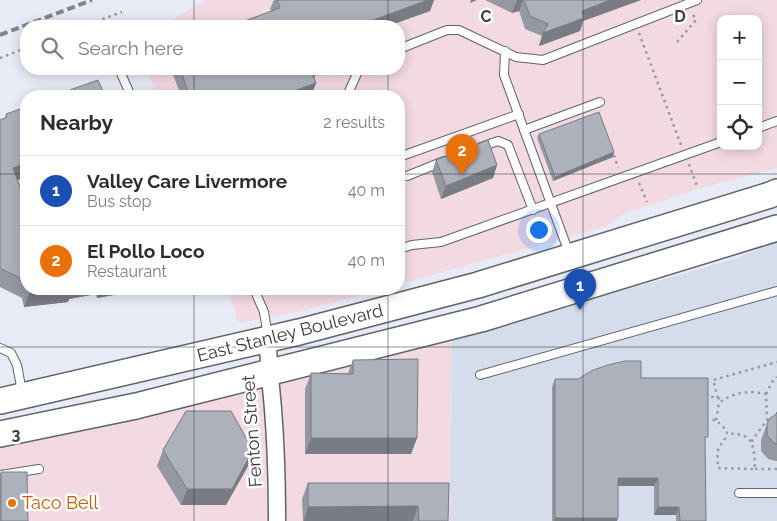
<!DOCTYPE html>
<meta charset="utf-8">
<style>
body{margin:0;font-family:Raleway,sans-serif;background:#f7f7f7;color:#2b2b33}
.controls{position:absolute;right:15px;top:15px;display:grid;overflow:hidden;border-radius:10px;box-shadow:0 2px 12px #0003}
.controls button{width:45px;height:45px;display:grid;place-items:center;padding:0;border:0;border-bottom:1px solid #e1e1e2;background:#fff;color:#2b2b33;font:25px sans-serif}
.you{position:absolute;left:538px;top:229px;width:18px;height:18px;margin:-12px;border:4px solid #fff;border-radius:50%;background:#1a73e8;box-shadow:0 0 0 8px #1a73e833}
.badge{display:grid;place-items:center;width:32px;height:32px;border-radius:50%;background:#b45309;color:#fff;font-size:16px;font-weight:700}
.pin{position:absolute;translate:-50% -41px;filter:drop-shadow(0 1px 2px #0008)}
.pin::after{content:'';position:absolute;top:26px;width:18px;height:15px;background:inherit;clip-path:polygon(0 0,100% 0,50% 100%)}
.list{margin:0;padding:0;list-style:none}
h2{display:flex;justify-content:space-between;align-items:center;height:65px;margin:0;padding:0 20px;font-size:21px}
h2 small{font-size:16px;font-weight:400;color:#7c7c81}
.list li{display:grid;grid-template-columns:32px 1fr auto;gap:15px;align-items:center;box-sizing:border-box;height:70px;padding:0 20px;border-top:1px solid #e1e1e2}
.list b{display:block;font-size:19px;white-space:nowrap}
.list p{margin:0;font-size:16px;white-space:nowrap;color:#7c7c81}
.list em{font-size:16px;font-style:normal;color:#7c7c81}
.icon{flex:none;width:28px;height:28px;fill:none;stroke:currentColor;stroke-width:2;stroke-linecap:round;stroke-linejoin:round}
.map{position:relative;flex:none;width:777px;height:521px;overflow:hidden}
.search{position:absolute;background:#fff;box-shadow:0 2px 12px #0003;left:20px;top:20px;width:385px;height:55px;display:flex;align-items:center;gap:12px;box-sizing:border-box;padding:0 18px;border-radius:20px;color:#7c7c81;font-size:19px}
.panel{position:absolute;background:#fff;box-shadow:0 2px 12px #0003;left:20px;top:90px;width:385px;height:205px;border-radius:20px}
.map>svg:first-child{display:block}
.commercial{fill:#f2d9e2;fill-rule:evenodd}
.built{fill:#d5dcec}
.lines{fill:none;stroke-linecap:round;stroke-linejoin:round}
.lane-casing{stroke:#5f636b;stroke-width:10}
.street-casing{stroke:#5f636b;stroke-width:19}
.primary-casing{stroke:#5f636b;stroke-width:28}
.path{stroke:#979aa2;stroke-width:2.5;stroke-dasharray:2.5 4;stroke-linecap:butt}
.lane{stroke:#fff;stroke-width:8}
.street{stroke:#fff;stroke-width:16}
.primary{stroke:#fff;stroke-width:25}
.rail{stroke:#81848a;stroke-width:4;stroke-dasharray:8 4;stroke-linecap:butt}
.wall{fill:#9598a1}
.shaded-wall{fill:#797c83}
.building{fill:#adb1bb;stroke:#797c83}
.grid{fill:none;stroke:#393b3f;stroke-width:1;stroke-opacity:0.55}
.food-dot{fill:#e8710a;stroke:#fff;stroke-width:2}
.labels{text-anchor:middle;stroke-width:5;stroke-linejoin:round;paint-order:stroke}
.street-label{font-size:18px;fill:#393b3f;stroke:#fff}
.food-label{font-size:18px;fill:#c56008;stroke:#fff;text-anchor:start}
.grid-label{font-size:16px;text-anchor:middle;font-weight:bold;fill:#393b3f;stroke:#fff;stroke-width:5;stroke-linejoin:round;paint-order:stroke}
</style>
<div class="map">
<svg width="777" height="521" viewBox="0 0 777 521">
<rect width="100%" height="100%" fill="#e6ebf5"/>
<g class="commercial">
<path d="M205 0H777V168L697 189 626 213 605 227 399 284V96H157L147 69H399V26H163ZM721 19H758V146H721Z"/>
<path d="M227 289H382L310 309 239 323Z"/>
<path d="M452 337 450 521H0V442Z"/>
</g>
<path class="built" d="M777 242V521H450L452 337 679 275 737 258Z"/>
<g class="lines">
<g class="lane-casing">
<g id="lane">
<path d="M399 49 447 30H459L516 57 543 60 697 0"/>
<path d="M505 51 504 75 569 253"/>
<path d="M119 69 131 96"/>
<path d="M347 96 359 69"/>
<path d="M758 128 777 121"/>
<path d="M524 130 600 102"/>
<path d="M481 147 498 141 508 145 533 210"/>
<path d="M399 157 519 114"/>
<path d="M407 176 444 161"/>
<path d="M399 249 412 245 441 242 721 142"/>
<path d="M254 289 264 312 268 337"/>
<path d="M0 348 11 353 17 365 22 392"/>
<path d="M480 375 777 291"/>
<path d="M0 475 39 469"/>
<path d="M739 493H777"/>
</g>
</g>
<g class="street-casing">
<path id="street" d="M268 339C268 363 271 385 273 409 276 446 277 484 277 521"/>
</g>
<g class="primary-casing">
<g id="primary">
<path d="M0 401 299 332 478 285 770 195 777 192"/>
<path d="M0 434 136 406 481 319 777 228"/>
</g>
</g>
<g class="path">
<path d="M84 26 122 12"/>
<path d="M639 33 681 145"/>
<path d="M677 42 696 20 692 13"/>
<path d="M0 58 26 48"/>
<path d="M614 155 618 168"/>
<path d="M689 164 697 186"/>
<path d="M639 183 647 202"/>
<path d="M707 393 708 396 718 398 722 401"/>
<path d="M766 394 772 382 777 377"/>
<path d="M718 398 713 380 777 362"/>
<path d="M706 420H716L727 431C727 440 720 443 718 450 717 456 718 462 718 468L755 469C754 447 755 432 727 434"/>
<path d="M716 420 719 403C733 392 749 390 766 394L767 420 751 442"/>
<path d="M755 469H777"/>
</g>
<use href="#lane" class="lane"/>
<use href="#street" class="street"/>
<use href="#primary" class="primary"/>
<path class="rail" d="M0 35 92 0"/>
</g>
<g class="wall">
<path d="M274 0H435H434L430 11 388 26H231L271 11 270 9Z"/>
<path d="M485 0H641L583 21 580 31 539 46 542 36 525 29 519 11 512 13Z"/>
<path d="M171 69H318L314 78 316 83 311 96H181Z"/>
<path d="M6 114 17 180 26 203V289H170L137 295 136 291 97 298 96 294 69 299 68 302 24 307 22 298 0 287V120L5 118Z"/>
<path d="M539 134 613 157 553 181 537 138Z"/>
<path d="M436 160 497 165 493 178 441 199 432 172Z"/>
<path d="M353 360 417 438 411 454H305V389L311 373H348Z"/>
<path d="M641 378 705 444 706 521H676V515H654V486H618L617 521H552V387L555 379Z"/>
<path d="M777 412V461H776L768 459 761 451V440L767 424 776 414Z"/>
<path d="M163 450 248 466 226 505H181L157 466Z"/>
<path d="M1 472 28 521H0V475Z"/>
<path d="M308 483H449L448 521H303L302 499Z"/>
</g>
<g class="shaded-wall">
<path d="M428 0H435H434L430 11 388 26H357Z"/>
<path d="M471 0H477L470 3Z"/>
<path d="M517 0H523L519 11 512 13Z"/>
<path d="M610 0H641L583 21 580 31 539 46 543 33 582 11Z"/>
<path d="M317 69H318L311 85 316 83 311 96H280Z"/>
<path d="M614 152 613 157 553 181 555 177Z"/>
<path d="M26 163V177L7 184 13 168Z"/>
<path d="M497 165 493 178 441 199 446 186Z"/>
<path d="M48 289H98L96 294 69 299 68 302 24 307 30 291Z"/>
<path d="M100 289H137L136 291 97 298Z"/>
<path d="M140 289H170L137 295Z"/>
<path d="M311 438H417L411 454H305Z"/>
<path d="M253 450 248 466 226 505H181L187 489Z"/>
<path d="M618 478H658L654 486H615Z"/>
<path d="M418 506 413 521H304L308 507Z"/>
<path d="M658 507H679L676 515H654Z"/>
<path d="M555 518H618L617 521H554Z"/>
</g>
<g class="building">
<path d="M277 0H428L357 26H231L280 8Z"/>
<path d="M524 0H610L582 11 584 18 543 33 548 24 530 16Z"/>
<path d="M180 69H317L313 76 316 83 280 96H190Z"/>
<path d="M98 80 105 96H55L71 93 70 90Z"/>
<path d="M26 107V163L13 168 26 203V281L0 268V120L7 117 6 114Z"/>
<path d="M599 112 614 152 555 177 539 134Z"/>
<path d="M488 140 497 165 446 186 436 160Z"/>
<path d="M29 289H48L30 291Z"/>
<path d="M418 359 417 438H311V373L353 374V360Z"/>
<path d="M625 361H641V378H708V437H705L706 521H680L679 507H658V478H618V518H555V379H578L593 370 608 365Z"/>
<path d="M186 411H231L253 450 232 489H187L163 450Z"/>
<path d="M777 412V444L774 443 767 435V424L769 419 776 414Z"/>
<path d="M1 472H27L28 521H1Z"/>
<path d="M308 483H449L448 521H419L418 506 308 507Z"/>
</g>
<path class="grid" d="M194 0V26M388 0V26M583 0V521M194 69V96M388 69V96M0 174H26M399 174H777M194 289V521M388 289V521M0 347H777"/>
<circle class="food-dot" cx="12" cy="503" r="5"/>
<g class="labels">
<g class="street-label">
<text transform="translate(290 333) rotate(-14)" y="6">East Stanley Boulevard</text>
<text transform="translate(252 431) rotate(-94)" y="6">Fenton Street</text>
</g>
<g class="food-label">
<text x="22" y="509">Taco Bell</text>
</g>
</g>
<g class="grid-label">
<text x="486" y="22">C</text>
<text x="680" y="22">D</text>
<text x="16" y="440">3</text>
</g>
</svg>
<div class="controls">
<button>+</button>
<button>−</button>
<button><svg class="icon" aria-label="locate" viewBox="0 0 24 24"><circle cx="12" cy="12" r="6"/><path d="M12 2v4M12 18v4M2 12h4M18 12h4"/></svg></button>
</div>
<div class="you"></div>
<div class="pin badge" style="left:580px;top:310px;background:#1a4fb4">1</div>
<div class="pin badge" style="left:462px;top:175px;background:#e8710a">2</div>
<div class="search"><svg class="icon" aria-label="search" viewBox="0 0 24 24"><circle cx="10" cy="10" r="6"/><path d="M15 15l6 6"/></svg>Search here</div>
<section class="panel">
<h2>Nearby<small>2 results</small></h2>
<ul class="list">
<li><span class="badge" style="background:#1a4fb4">1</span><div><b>Valley Care Livermore</b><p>Bus stop</p></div><em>40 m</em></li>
<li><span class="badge" style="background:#e8710a">2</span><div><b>El Pollo Loco</b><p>Restaurant</p></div><em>40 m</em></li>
</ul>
</section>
</div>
